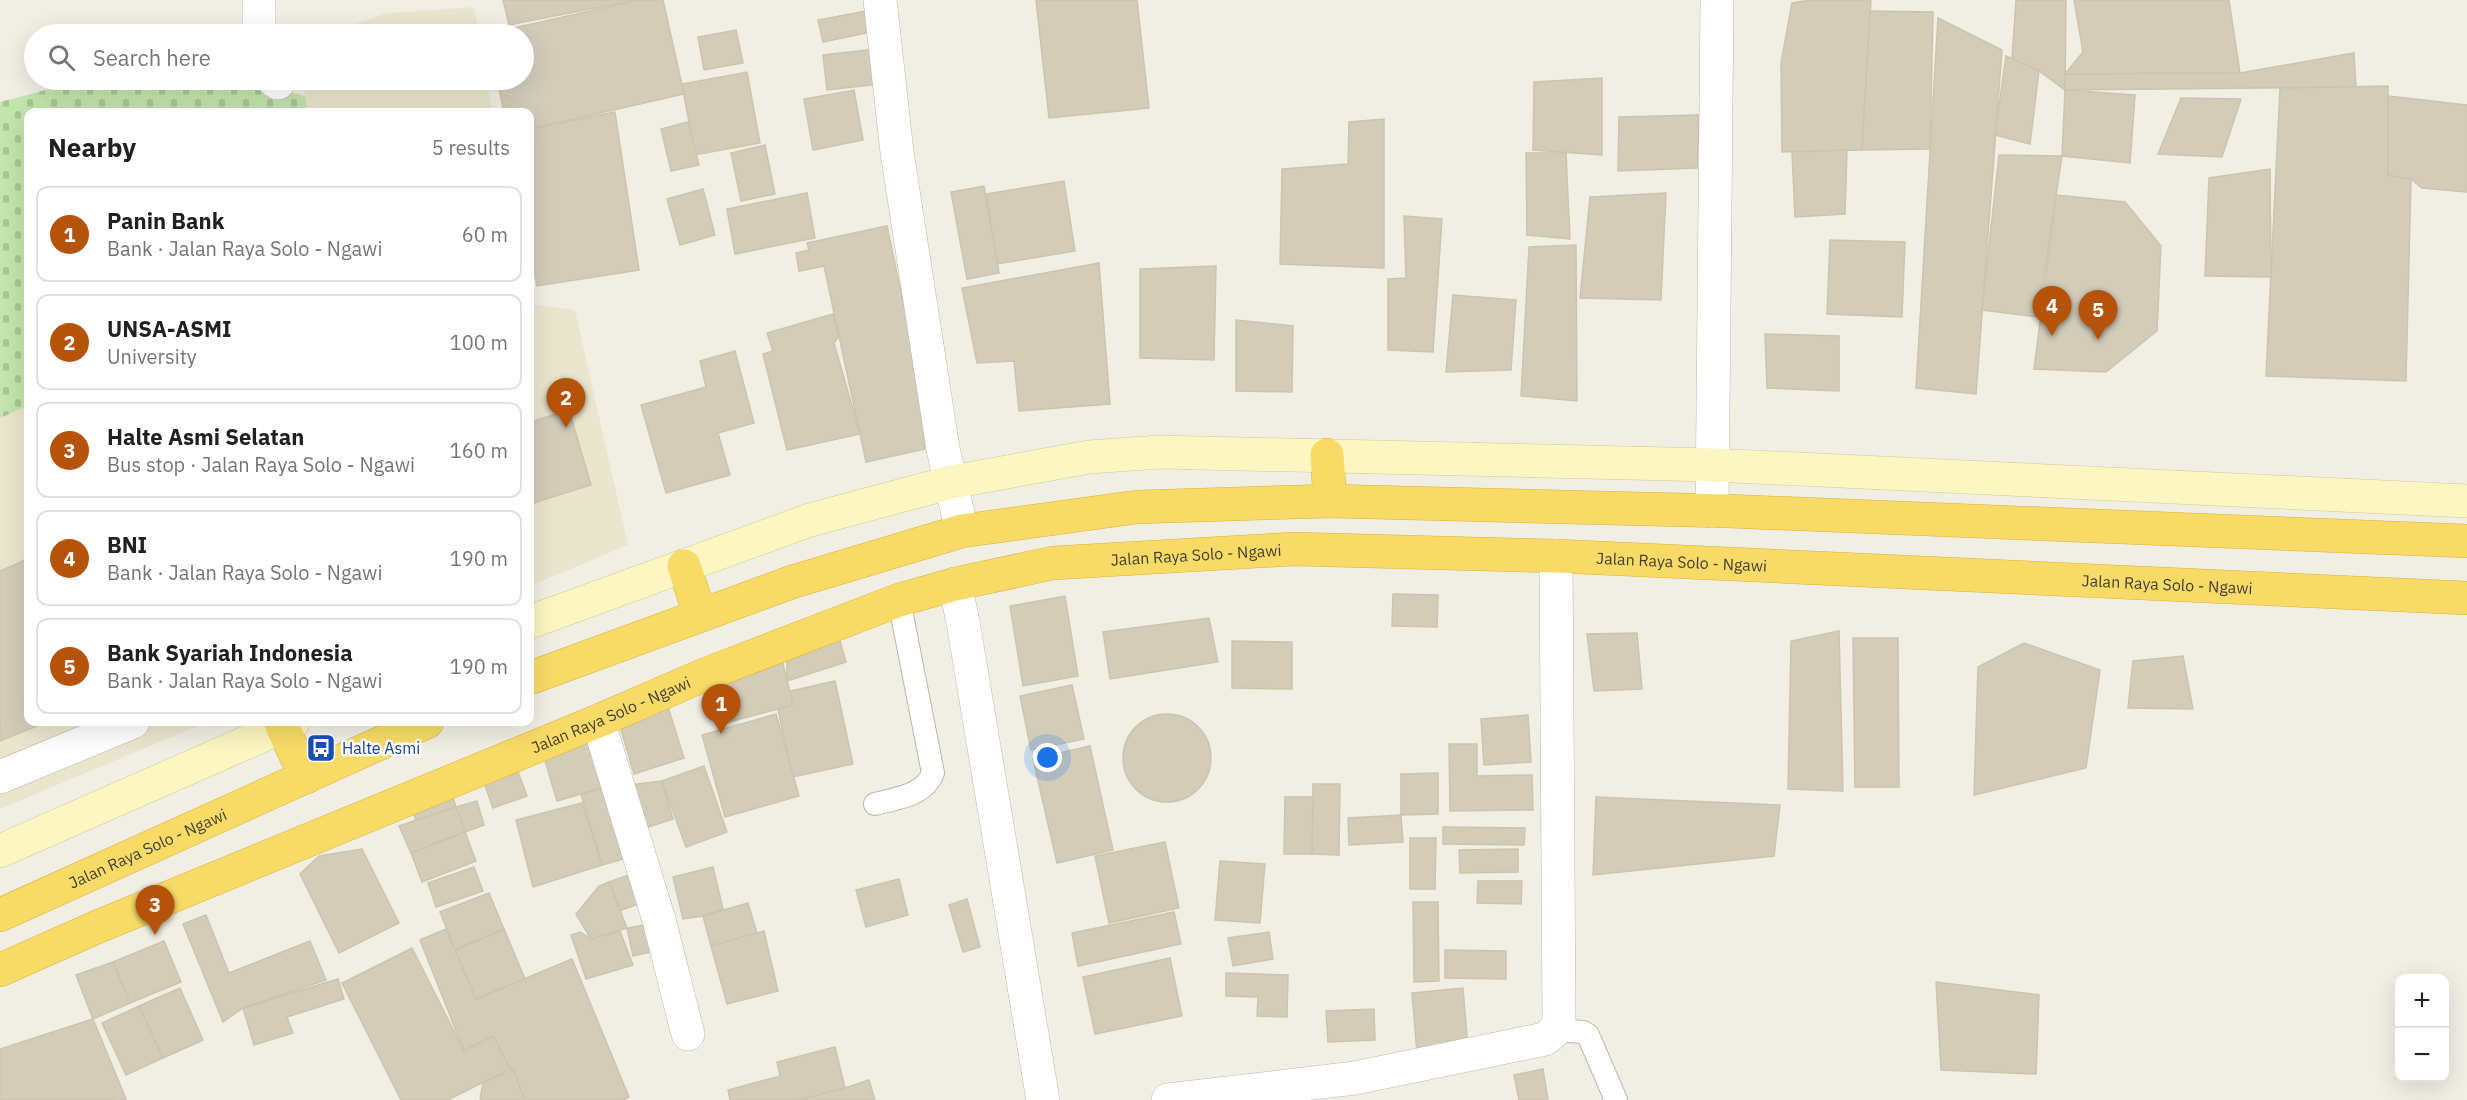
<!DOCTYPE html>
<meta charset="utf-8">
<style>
body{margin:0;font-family:"IBM Plex Sans",sans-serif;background:#f6f6f6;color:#202124}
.controls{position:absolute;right:18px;bottom:18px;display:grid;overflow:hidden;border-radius:12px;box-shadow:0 6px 24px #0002}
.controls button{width:54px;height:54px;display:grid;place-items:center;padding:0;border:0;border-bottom:2px solid #e0e0e0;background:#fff;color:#202124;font:30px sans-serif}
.you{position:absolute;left:1048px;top:758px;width:21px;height:21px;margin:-15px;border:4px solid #fff;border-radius:50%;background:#1a73e8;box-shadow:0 0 0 9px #1a73e833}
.badge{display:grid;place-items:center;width:39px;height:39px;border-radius:50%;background:#b45309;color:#fff;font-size:20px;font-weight:700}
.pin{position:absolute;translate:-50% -50px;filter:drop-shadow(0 2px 3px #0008)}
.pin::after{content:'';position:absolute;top:32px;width:21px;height:18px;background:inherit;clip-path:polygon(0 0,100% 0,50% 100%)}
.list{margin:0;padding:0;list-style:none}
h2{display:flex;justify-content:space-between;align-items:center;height:78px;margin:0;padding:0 24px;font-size:26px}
h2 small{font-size:20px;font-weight:400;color:#757577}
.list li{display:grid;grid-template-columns:39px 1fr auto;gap:18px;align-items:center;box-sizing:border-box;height:96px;margin:0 12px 12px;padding:0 12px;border:2px solid #e0e0e0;border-radius:12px}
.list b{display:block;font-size:22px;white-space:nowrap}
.list p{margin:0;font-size:20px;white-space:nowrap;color:#757577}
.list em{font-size:20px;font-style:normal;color:#757577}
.icon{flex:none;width:33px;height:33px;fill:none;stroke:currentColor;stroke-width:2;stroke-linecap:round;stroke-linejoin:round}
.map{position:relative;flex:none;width:2467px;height:1100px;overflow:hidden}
.search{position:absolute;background:#fff;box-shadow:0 6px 24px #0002;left:24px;top:24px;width:510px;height:66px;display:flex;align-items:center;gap:15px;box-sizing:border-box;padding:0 21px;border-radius:33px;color:#757577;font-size:22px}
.panel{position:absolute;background:#fff;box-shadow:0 6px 24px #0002;left:24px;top:108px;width:510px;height:618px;border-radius:12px}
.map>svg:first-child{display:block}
.education{fill:#eae6ce}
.cemetery{fill:url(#cemetery-stones)}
.building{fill:#d2ccb9;stroke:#cdc4ad;stroke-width:1.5}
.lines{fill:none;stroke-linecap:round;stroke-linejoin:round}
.lane-casing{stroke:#bcb7a7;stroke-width:24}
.street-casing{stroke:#bcb7a7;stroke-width:34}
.secondary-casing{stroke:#d0c895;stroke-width:34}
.highway-casing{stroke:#d7b138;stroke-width:34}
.lane{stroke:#fff;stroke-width:22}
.street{stroke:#fff;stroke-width:33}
.secondary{stroke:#fcf6c2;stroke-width:33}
.highway{stroke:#f8db67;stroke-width:33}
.labels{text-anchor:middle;stroke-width:5;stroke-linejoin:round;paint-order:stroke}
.street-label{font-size:16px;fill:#433f34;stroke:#fff}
.transit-label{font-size:16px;fill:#164399;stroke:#fff;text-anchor:start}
</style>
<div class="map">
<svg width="2467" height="1100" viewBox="0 0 2467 1100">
<defs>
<pattern id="cemetery-stones" width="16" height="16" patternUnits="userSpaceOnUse" patternTransform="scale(1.5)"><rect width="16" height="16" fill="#c4e5ad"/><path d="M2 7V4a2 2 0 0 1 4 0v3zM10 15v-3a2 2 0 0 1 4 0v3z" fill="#aac695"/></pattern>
</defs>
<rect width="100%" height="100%" fill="#f1efe4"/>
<g class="education">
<path d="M474 7 479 34H326L388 13Z"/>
<path d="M307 80H487L492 112H308L305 96Z"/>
<path d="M530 304 575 310 628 545 530 586Z"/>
<path d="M28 406V722H207L0 809V418Z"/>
</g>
<path class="cemetery" d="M83 80H249L305 96 308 112H28V406L0 418V102Z"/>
<g class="building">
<path d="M503 0H636L509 25Z"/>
<path d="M639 0H663L684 94 530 129V112H504L497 80H524V34H487Z"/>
<path d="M1036 0H1137L1149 108 1049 118Z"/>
<path d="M1810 0H1871L1862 150 1782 152 1781 63 1792 3Z"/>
<path d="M2016 0H2066L2065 90 2039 71 2012 59Z"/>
<path d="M2074 0H2229L2240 73 2065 74 2083 52Z"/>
<path d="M871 10 876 31 823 42 818 20Z"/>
<path d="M1870 11 1933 12 1930 149 1862 150Z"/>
<path d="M1938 18 2002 50 1976 394 1916 388Z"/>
<path d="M736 30 743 63 704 70 698 37Z"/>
<path d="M876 49 880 84 827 90 823 55Z"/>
<path d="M2354 53 2356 87 2065 90V74L2240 73Z"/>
<path d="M2006 56 2039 71 2030 144 1995 135Z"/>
<path d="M747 72 760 143 695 155 682 84Z"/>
<path d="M1602 78V155L1533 150 1534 82Z"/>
<path d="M2388 86V175L2411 179 2406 381 2266 376 2280 88Z"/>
<path d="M854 90 863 140 813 150 804 99Z"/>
<path d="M2065 90 2135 95 2130 163 2062 156Z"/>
<path d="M2388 96 2467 105V192L2422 188 2411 179 2388 175Z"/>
<path d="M2181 98 2241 99 2222 157 2158 154Z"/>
<path d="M615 112 639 270 537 286 530 247V129Z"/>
<path d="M1699 115 1697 168 1618 171 1619 117Z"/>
<path d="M1384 119V268L1280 264 1282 169 1348 164 1349 122Z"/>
<path d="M688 122 699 165 671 171 661 129Z"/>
<path d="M765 145 775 194 741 201 731 153Z"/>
<path d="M1847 150 1845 214 1795 217 1792 152Z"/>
<path d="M1526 153H1566L1570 239 1527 235Z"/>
<path d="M1999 155 2062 156 2038 317 1982 310Z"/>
<path d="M2270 169 2271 277 2205 276 2209 178Z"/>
<path d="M1064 181 1075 251 997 264 986 194Z"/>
<path d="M984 186 999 273 967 279 951 192Z"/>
<path d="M703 189 715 235 680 245 667 199Z"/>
<path d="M807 193 815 238 735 254 727 209Z"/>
<path d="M1666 193 1661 300 1580 298 1590 197Z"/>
<path d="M2056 195 2125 202 2161 246 2157 331 2106 372 2034 369Z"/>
<path d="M1404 216 1442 219 1433 352 1388 350V279L1406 278Z"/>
<path d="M887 226 931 434 923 436 925 449 866 462 824 266 799 271 796 253 809 250 807 243Z"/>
<path d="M1830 240 1905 242 1902 317 1827 314Z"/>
<path d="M1576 245 1577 401 1521 396 1529 247Z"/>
<path d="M1099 263 1110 404 1019 411 1014 361 977 363 962 288Z"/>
<path d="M1216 266 1214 360 1140 358V269Z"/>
<path d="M1453 295 1516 300 1511 370 1446 372Z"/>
<path d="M833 314 839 336 834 343 860 434 787 450 763 354 773 351 767 333Z"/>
<path d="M1236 320 1293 326 1292 392 1236 391Z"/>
<path d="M1765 334 1839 336V391L1767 388Z"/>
<path d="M735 351 754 423 718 433 730 475 666 493 641 405 706 387 700 361Z"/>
<path d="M569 410 591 485 530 504V422Z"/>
<path d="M28 559V722H47L0 741V571Z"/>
<path d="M1393 594 1438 595 1437 627 1392 626Z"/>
<path d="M1065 596 1078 676 1023 686 1010 606Z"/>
<path d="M1209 618 1218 662 1110 679 1103 632Z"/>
<path d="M1839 631 1843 791 1788 789 1791 641Z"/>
<path d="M1637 633 1642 689 1594 691 1587 634Z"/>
<path d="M839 638 846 662 787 681V654Z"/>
<path d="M1853 638H1898L1899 787H1855Z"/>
<path d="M1232 641 1292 642V689L1232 688Z"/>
<path d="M2024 643 2100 670 2086 768 1974 795 1978 667Z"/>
<path d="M2183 656 2193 709 2128 708 2133 661Z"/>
<path d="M782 660 793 705 718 725 706 680Z"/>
<path d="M835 681 853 764 792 777 778 709 793 705 790 691Z"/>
<path d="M1072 685 1084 739 1031 750 1020 696Z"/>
<path d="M668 707 684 758 634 774 619 723Z"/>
<path d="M776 714 799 796 725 817 702 735Z"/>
<circle cx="1167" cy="758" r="44"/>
<path d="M1528 715 1531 762 1484 765 1481 719Z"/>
<path d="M601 737 615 784 557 801 543 754Z"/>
<path d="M1449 744H1477V776L1532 775 1533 810 1450 811Z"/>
<path d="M1090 746 1113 850 1057 863 1033 759Z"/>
<path d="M515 764 527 796 493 808 482 777Z"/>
<path d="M704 766 727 832 686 847 662 781Z"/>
<path d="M1438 773V814L1401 815V774Z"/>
<path d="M662 781 673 819 642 829 630 785Z"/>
<path d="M1313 784H1340L1339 855 1312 854Z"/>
<path d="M606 787 637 855 602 865 581 794Z"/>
<path d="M452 794 456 807 416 821 412 807Z"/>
<path d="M1285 797H1313L1312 854H1284Z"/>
<path d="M1596 797 1780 805 1774 856 1593 875Z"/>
<path d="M477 801 484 825 465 832 456 807Z"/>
<path d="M582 803 602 865 533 887 516 820Z"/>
<path d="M456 807 465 832 411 853 399 826Z"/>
<path d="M1401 815 1403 842 1349 845 1348 818Z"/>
<path d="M1443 827 1525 828 1524 845 1443 844Z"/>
<path d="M465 832 476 861 422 882 411 853Z"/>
<path d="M1410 838H1436L1435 889H1410Z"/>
<path d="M1165 842 1179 908 1109 923 1095 856Z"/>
<path d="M362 849 399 923 339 953 300 874 319 856Z"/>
<path d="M1518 849V872L1460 873 1459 850Z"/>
<path d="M1220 861 1265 864 1260 923 1215 920Z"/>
<path d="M474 867 483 891 436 907 428 883Z"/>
<path d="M713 867 723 909 703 916 683 919 673 877Z"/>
<path d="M640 871 649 900 619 911 609 882Z"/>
<path d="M899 879 908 915 866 927 856 890Z"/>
<path d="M1478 881H1522L1521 904 1477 903Z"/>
<path d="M609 882 627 928 591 939 576 914 599 886Z"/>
<path d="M489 893 504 929 455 950 440 912Z"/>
<path d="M967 899 980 947 963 952 949 905Z"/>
<path d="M1413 902H1438L1439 981 1414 982Z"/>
<path d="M748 903 757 933 711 946 703 916Z"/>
<path d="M1174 912 1181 944 1078 966 1072 933Z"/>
<path d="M206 915 229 973 310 941 326 980 243 1008 223 1022 183 924Z"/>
<path d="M655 923 664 949 633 956 627 928Z"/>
<path d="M446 929 476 999 572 959 629 1097 623 1100H525L513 1070 510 1069 493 1036 464 1051 420 940Z"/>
<path d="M504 929 525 979 476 999 455 950Z"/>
<path d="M620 931 633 965 586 979 571 935 580 932 591 939Z"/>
<path d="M764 931 778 991 727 1004 711 946Z"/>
<path d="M1269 932 1273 959 1233 966 1228 938Z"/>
<path d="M164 941 181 982 130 1003 113 962Z"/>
<path d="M412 948 464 1051 493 1036 510 1069 448 1100H401L342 983Z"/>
<path d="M1445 950 1506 951V979L1445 978Z"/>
<path d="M1170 958 1182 1016 1095 1034 1083 977Z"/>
<path d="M113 962 130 1003 93 1019 76 975Z"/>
<path d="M1226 973 1288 975 1287 1017 1257 1016 1258 997 1226 996Z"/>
<path d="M338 979 344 999 287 1017 293 1033 254 1045 243 1008Z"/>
<path d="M1936 982 2039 995 2036 1074 1941 1070Z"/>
<path d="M180 988 203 1040 163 1058 139 1006Z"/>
<path d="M1463 988 1468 1048 1417 1053 1412 993Z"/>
<path d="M139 1006 163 1058 126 1075 102 1023Z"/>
<path d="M1374 1009 1375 1040 1328 1042 1326 1011Z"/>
<path d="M93 1019 126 1099 0 1100V1049Z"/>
<path d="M835 1047 845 1088 799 1100H730L728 1090 780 1076 777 1062Z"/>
<path d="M1543 1069 1548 1100H1519L1514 1075Z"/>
<path d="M513 1070 525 1100H480L483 1082Z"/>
<path d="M869 1080 875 1100H799L845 1088Z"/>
</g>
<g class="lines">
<g class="lane-casing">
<g id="lane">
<path d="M875 804C897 798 924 796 933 773L899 600"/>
<path d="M1556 1030 1583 1032 1588 1035 1616 1100"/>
</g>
</g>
<g class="street-casing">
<g id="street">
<path d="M259 0V34"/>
<path d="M880 0 897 152 943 449 962 531"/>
<path d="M273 80 278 83"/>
<path d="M1712 511 1717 0"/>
<path d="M955 584 963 622 1043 1100"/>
<path d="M598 721 659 920 688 1034"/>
<path d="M0 777 133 722"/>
<path d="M1168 1100 1355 1078 1545 1039 1556 1030 1559 1018 1556 556"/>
</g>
</g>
<g class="secondary-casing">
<g id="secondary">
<path d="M530 622 810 520 952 482 1089 457 1160 452 1713 465 2467 501"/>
<path d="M0 851 293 722"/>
</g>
</g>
<g class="highway-casing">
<g id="highway">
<path d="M1327 455 1330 501"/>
<path d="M684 566 700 615"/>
<path d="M530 678 792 582 962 531 1137 507 1330 501 1727 511 2467 541"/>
<path d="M282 726 306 777"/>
<path id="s1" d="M0 915 427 722"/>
<path id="s2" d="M0 970 97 927 598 721 704 675 899 600 955 584 1053 563 1294 549 1556 556 2467 598"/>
</g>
</g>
<use href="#lane" class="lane"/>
<use href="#street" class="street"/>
<use href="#secondary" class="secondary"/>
<use href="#highway" class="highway"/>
</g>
<defs>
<g id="bus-square" transform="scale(1.5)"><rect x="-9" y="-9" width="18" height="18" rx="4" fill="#1a4fb4" stroke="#fff"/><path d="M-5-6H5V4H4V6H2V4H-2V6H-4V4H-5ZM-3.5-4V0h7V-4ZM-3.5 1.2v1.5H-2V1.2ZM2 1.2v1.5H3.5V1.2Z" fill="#fff"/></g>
</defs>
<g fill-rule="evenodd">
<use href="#bus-square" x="321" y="748"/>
</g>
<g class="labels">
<g class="street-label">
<text dy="6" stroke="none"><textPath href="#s2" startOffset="1274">Jalan Raya Solo - Ngawi</textPath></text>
<text dy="6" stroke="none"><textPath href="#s2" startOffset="1760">Jalan Raya Solo - Ngawi</textPath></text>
<text dy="6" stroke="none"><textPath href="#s2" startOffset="2246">Jalan Raya Solo - Ngawi</textPath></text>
<text dy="6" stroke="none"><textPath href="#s2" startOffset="662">Jalan Raya Solo - Ngawi</textPath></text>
<text dy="6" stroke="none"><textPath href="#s1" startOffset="162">Jalan Raya Solo - Ngawi</textPath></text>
</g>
<g class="transit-label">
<text x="342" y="754">Halte Asmi</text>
</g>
</g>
</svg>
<div class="controls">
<button>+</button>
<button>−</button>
</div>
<div class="you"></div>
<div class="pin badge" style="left:721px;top:734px">1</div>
<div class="pin badge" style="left:566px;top:428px">2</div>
<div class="pin badge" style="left:155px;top:935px">3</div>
<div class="pin badge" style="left:2052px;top:336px">4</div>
<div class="pin badge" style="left:2098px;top:340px">5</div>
<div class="search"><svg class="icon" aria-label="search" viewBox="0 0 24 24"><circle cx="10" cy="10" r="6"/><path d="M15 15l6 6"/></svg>Search here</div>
<section class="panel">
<h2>Nearby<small>5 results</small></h2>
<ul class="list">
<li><span class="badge">1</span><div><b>Panin Bank</b><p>Bank · Jalan Raya Solo - Ngawi</p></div><em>60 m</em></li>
<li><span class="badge">2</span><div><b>UNSA-ASMI</b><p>University</p></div><em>100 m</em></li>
<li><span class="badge">3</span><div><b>Halte Asmi Selatan</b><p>Bus stop · Jalan Raya Solo - Ngawi</p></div><em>160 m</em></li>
<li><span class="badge">4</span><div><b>BNI</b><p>Bank · Jalan Raya Solo - Ngawi</p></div><em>190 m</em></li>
<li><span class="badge">5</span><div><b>Bank Syariah Indonesia</b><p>Bank · Jalan Raya Solo - Ngawi</p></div><em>190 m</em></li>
</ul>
</section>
</div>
